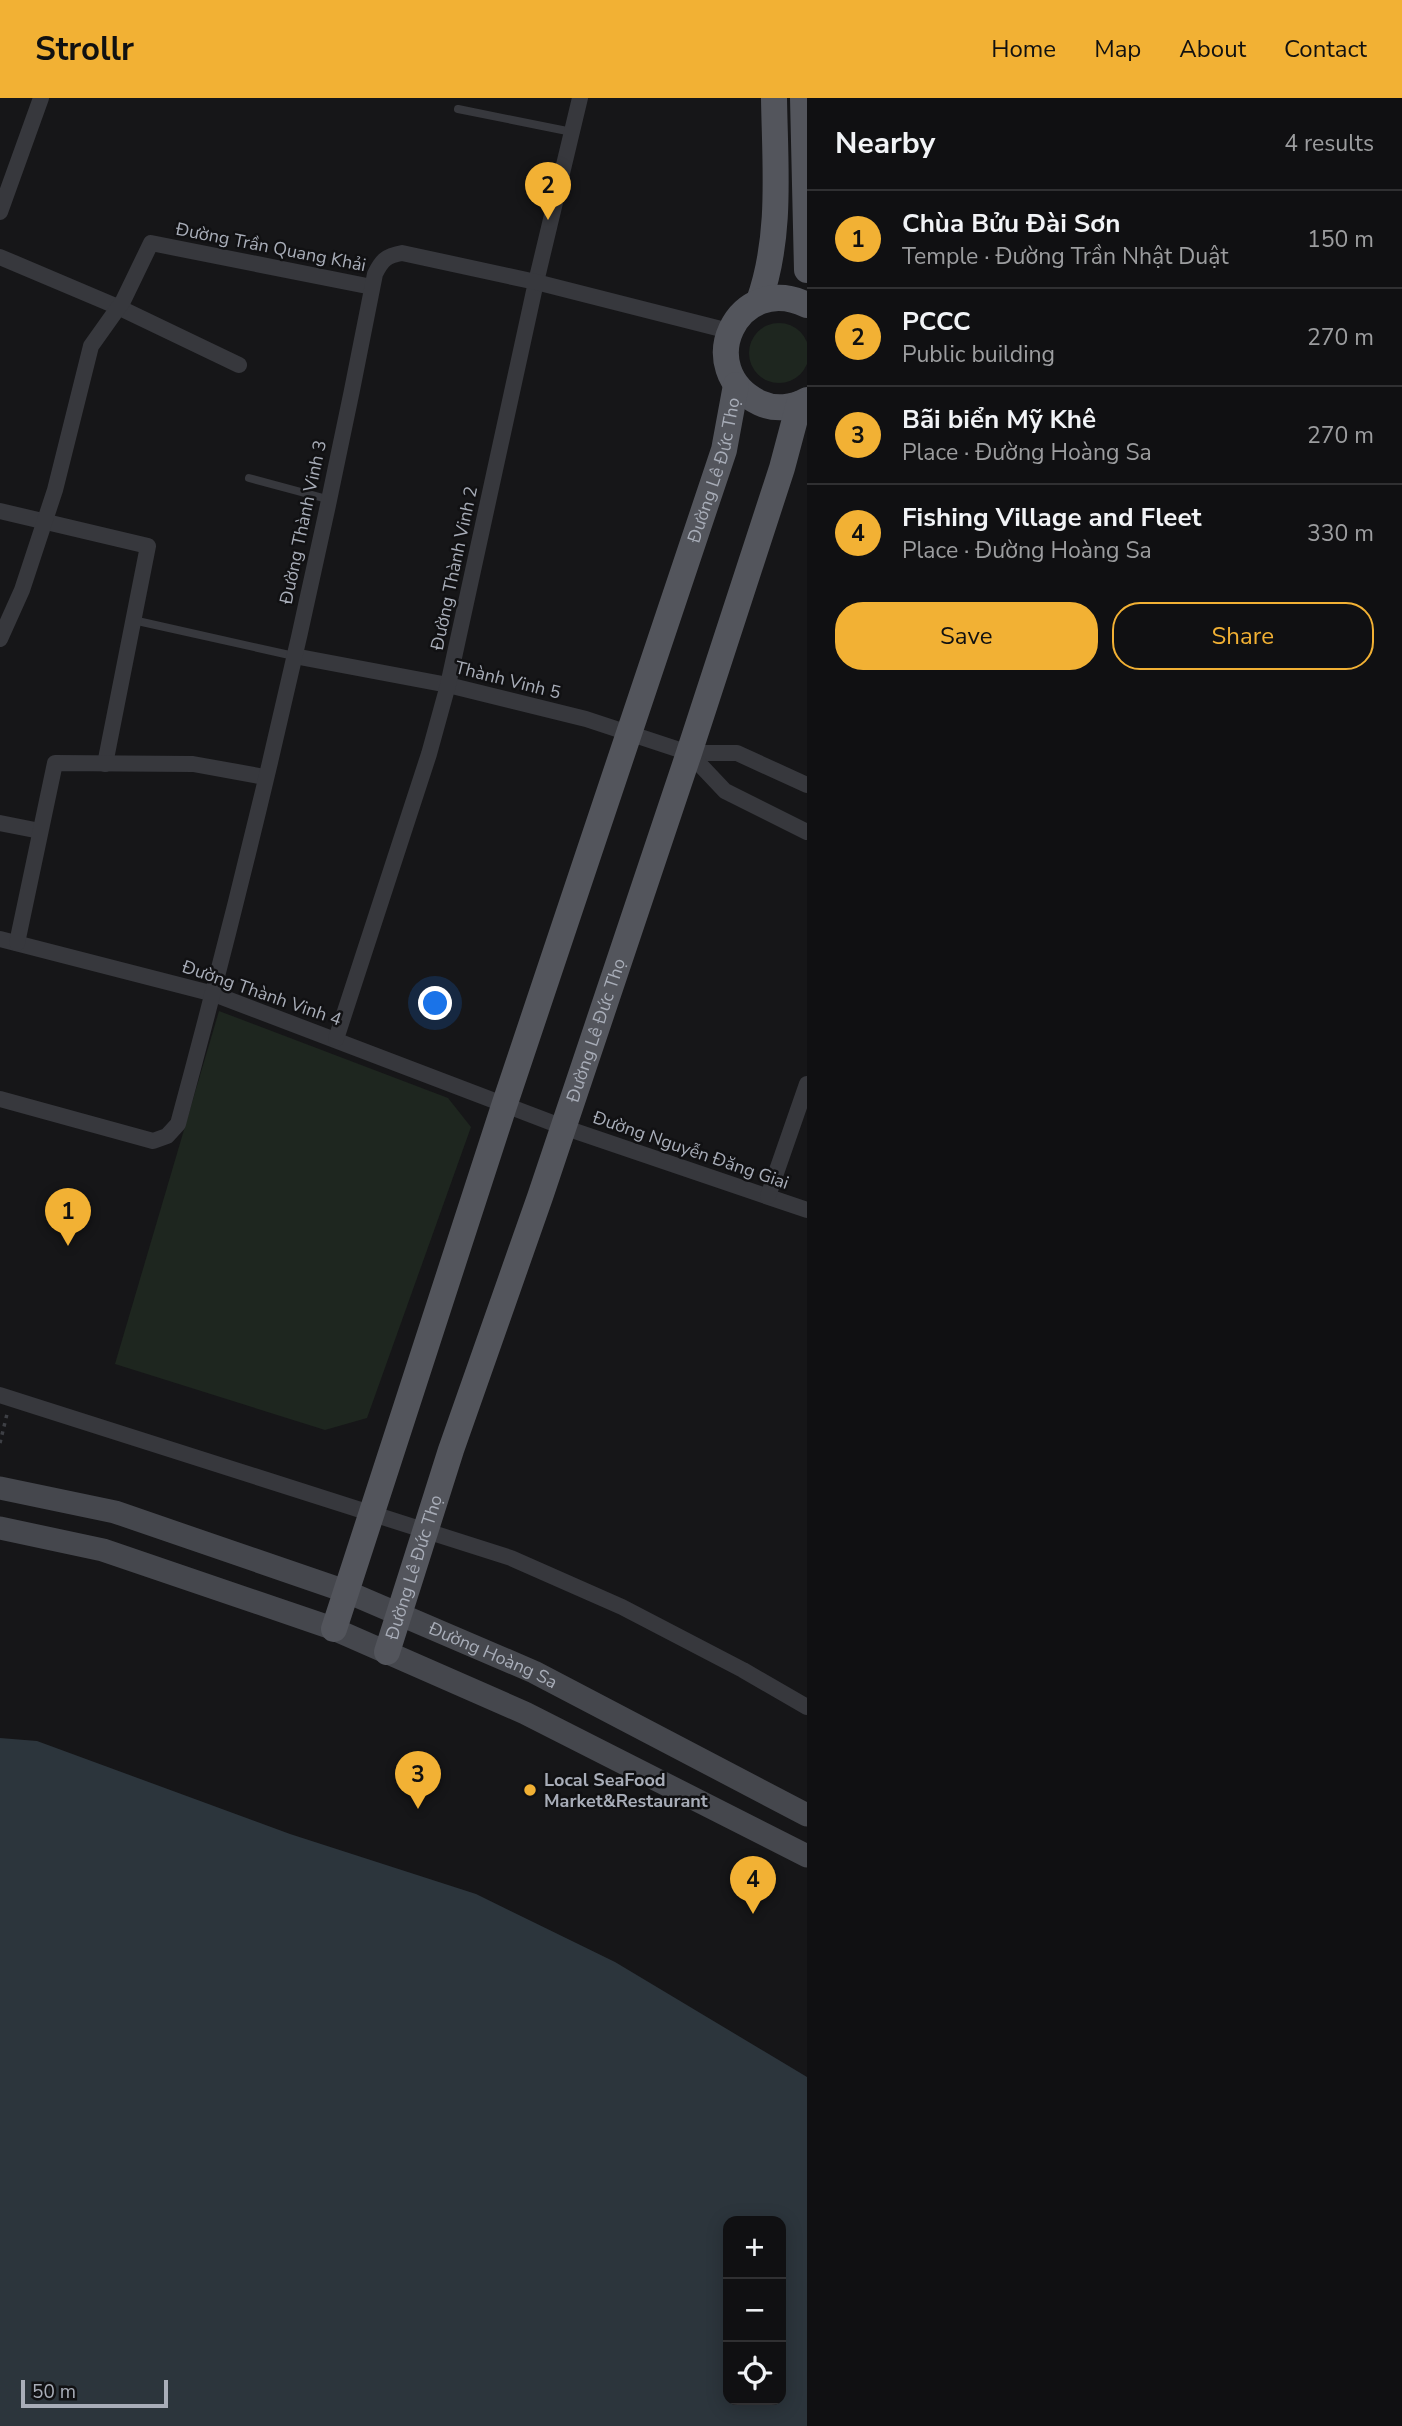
<!DOCTYPE html>
<meta charset="utf-8">
<style>
body{margin:0;font-family:"Nunito Sans",sans-serif;background:#1e1e20;color:#f1f3f6}
.controls{position:absolute;right:21px;bottom:21px;display:grid;overflow:hidden;border-radius:14px;box-shadow:0 4px 18px #0003}
.controls button{width:63px;height:63px;display:grid;place-items:center;padding:0;border:0;border-bottom:2px solid #303032;background:#101012;color:#f1f3f6;font:35px sans-serif}
.scale{position:absolute;left:21px;bottom:18px;width:147px;box-sizing:border-box;padding-left:7px;border:4px solid #a8adb8;border-top:0;font-size:19px;line-height:24px;white-space:nowrap;color:#a8adb8;-webkit-text-stroke:5px #111113;paint-order:stroke}
.you{position:absolute;left:436px;top:906px;width:24px;height:24px;margin:-18px;border:5px solid #fff;border-radius:50%;background:#1a73e8;box-shadow:0 0 0 10px #1a73e833}
.badge{display:grid;place-items:center;width:46px;height:46px;border-radius:50%;background:#f2b134;color:#111;font-size:23px;font-weight:700}
.pin{position:absolute;translate:-50% -58px;filter:drop-shadow(0 2px 4px #0008)}
.pin::after{content:'';position:absolute;top:37px;width:24px;height:21px;background:inherit;clip-path:polygon(0 0,100% 0,50% 100%)}
.list{margin:0;padding:0;list-style:none}
h2{display:flex;justify-content:space-between;align-items:center;height:91px;margin:0;padding:0 28px;font-size:30px}
h2 small{font-size:23px;font-weight:400;color:#9c9d9f}
.list li{display:grid;grid-template-columns:46px 1fr auto;gap:21px;align-items:center;box-sizing:border-box;height:98px;padding:0 28px;border-top:2px solid #303032}
.list b{display:block;font-size:26px;white-space:nowrap}
.list p{margin:0;font-size:23px;white-space:nowrap;color:#9c9d9f}
.list em{font-size:23px;font-style:normal;color:#9c9d9f}
.actions{display:flex;gap:14px;padding:21px 28px}
.actions a{flex:1;padding:16px 0;border:2px solid #f2b134;border-radius:28px;text-align:center;font-size:24px;color:#f2b134}
.actions .main{background:#f2b134;color:#111}
.icon{flex:none;width:38px;height:38px;fill:none;stroke:currentColor;stroke-width:2;stroke-linecap:round;stroke-linejoin:round}
.map{position:relative;flex:none;width:807px;height:2328px;overflow:hidden}
header{display:flex;align-items:center;gap:42px;box-sizing:border-box;height:98px;padding:0 35px;background:#f2b134;color:#111}
header strong{font-size:33px}
nav{display:flex;gap:38px;margin-inline-start:auto;font-size:24px}
main{display:flex}
aside{flex:1;background:#101012}
.map>svg:first-child{display:block}
.green{fill:#1e261f}
.water{fill:#2c353c;fill-rule:evenodd}
.lines{fill:none;stroke-linecap:round;stroke-linejoin:round}
.path{stroke:#3d3f44;stroke-width:3.5;stroke-dasharray:3.5 5;stroke-linecap:butt}
.service{stroke:#37383d;stroke-width:8}
.minor{stroke:#37383d;stroke-width:16}
.secondary{stroke:#45474d;stroke-width:23}
.primary{stroke:#53555c;stroke-width:26}
.poi-dot{fill:#f2b134;stroke:#111113;stroke-width:2.5}
.labels{text-anchor:middle;stroke-width:5;stroke-linejoin:round;paint-order:stroke}
.street-label{font-size:18px;fill:#a8adb8;stroke:#111113}
.poi-label{font-size:18px;font-weight:bold;fill:#a8adb8;stroke:#111113;text-anchor:start}
</style>
<header>
<strong>Strollr</strong>
<nav><a>Home</a><a>Map</a><a>About</a><a>Contact</a></nav>
</header>
<main>
<div class="map">
<svg width="807" height="2328" viewBox="0 0 807 2328">
<rect width="100%" height="100%" fill="#161618"/>
<g class="green">
<circle cx="779" cy="255" r="30"/>
<path d="M219 913 448 1000 471 1029 367 1320 325 1332 115 1266Z"/>
</g>
<path class="water" d="M0 1640 37 1643 290 1736 476 1796 615 1864 807 1979V2328H0ZM728 2123H781V2302H728Z"/>
<g class="lines">
<path class="path" d="M0 1345 7 1316"/>
<g class="service">
<path d="M458 11 572 34"/>
<path d="M249 380 327 401"/>
<path d="M133 522 294 558"/>
</g>
<g class="minor">
<path d="M0 114 41 0"/>
<path d="M0 159 118 209 239 267"/>
<path d="M0 413 148 448 105 666"/>
<path d="M0 541 22 492 55 392 91 248 123 203 151 145 372 189"/>
<path d="M294 558 448 587 586 621 689 655H737L807 687"/>
<path d="M689 655 725 693 807 734"/>
<path d="M0 725 40 733"/>
<path d="M0 841 214 896 563 1029 807 1112"/>
<path d="M17 845 55 665 193 666 265 679"/>
<path d="M336 941 429 656 448 587 536 184 580 0"/>
<path d="M0 1001 153 1043 167 1038 178 1026C254 746 320 461 375 176 382 162 386 158 402 155L536 184 729 233"/>
<path d="M768 1098 807 986"/>
<path d="M0 1297 511 1460 622 1509 743 1572 807 1609"/>
</g>
<g class="secondary">
<path id="s1" d="M0 1390 115 1414 345 1493 534 1574 807 1717"/>
<path d="M0 1430 103 1452 329 1529 525 1615 807 1758"/>
</g>
<g class="primary">
<path d="M803 0 807 172"/>
<path d="M759 203C782 138 775 68 774 0"/>
<path d="M807 207C737 173 691 272 760 305 775 312 793 310 807 302"/>
<path id="s2" d="M334 1531 504 1008 724 352 736 287"/>
<path id="s3" d="M387 1554 451 1352 540 1099 689 655 782 370 799 306"/>
</g>
</g>
<circle class="poi-dot" cx="530" cy="1692" r="7"/>
<g class="labels">
<g class="street-label">
<text transform="translate(271 149) rotate(11)" y="6">Đường Trần Quang Khải</text>
<text dy="6" stroke="none"><textPath href="#s2" startOffset="1220">Đường Lê Đức Thọ</textPath></text>
<text transform="translate(303 424) rotate(-78)" y="6">Đường Thành Vinh 3</text>
<text transform="translate(454 470) rotate(-78)" y="6">Đường Thành Vinh 2</text>
<text transform="translate(508 582) rotate(14)" y="6">Thành Vinh 5</text>
<text transform="translate(262 895) rotate(19)" y="6">Đường Thành Vinh 4</text>
<text dy="6" stroke="none"><textPath href="#s3" startOffset="656">Đường Lê Đức Thọ</textPath></text>
<text transform="translate(691 1052) rotate(19)" y="6">Đường Nguyễn Đăng Giai</text>
<text dy="6" stroke="none"><textPath href="#s3" startOffset="89">Đường Lê Đức Thọ</textPath></text>
<text dy="6" stroke="none"><textPath href="#s1" startOffset="522">Đường Hoàng Sa</textPath></text>
</g>
<g class="poi-label">
<text x="544" y="1688">Local SeaFood<tspan x="544" dy="21">Market&amp;Restaurant</tspan></text>
</g>
</g>
</svg>
<div class="controls">
<button>+</button>
<button>−</button>
<button><svg class="icon" aria-label="locate" viewBox="0 0 24 24"><circle cx="12" cy="12" r="6"/><path d="M12 2v4M12 18v4M2 12h4M18 12h4"/></svg></button>
</div>
<div class="scale">50 m</div>
<div class="you"></div>
<div class="pin badge" style="left:68px;top:1148px">1</div>
<div class="pin badge" style="left:548px;top:122px">2</div>
<div class="pin badge" style="left:418px;top:1711px">3</div>
<div class="pin badge" style="left:753px;top:1816px">4</div>
</div>
<aside>
<h2>Nearby<small>4 results</small></h2>
<ul class="list">
<li><span class="badge">1</span><div><b>Chùa Bửu Đài Sơn</b><p>Temple · Đường Trần Nhật Duật</p></div><em>150 m</em></li>
<li><span class="badge">2</span><div><b>PCCC</b><p>Public building</p></div><em>270 m</em></li>
<li><span class="badge">3</span><div><b>Bãi biển Mỹ Khê</b><p>Place · Đường Hoàng Sa</p></div><em>270 m</em></li>
<li><span class="badge">4</span><div><b>Fishing Village and Fleet</b><p>Place · Đường Hoàng Sa</p></div><em>330 m</em></li>
</ul>
<div class="actions"><a class="main">Save</a><a>Share</a></div>
</aside>
</main>
